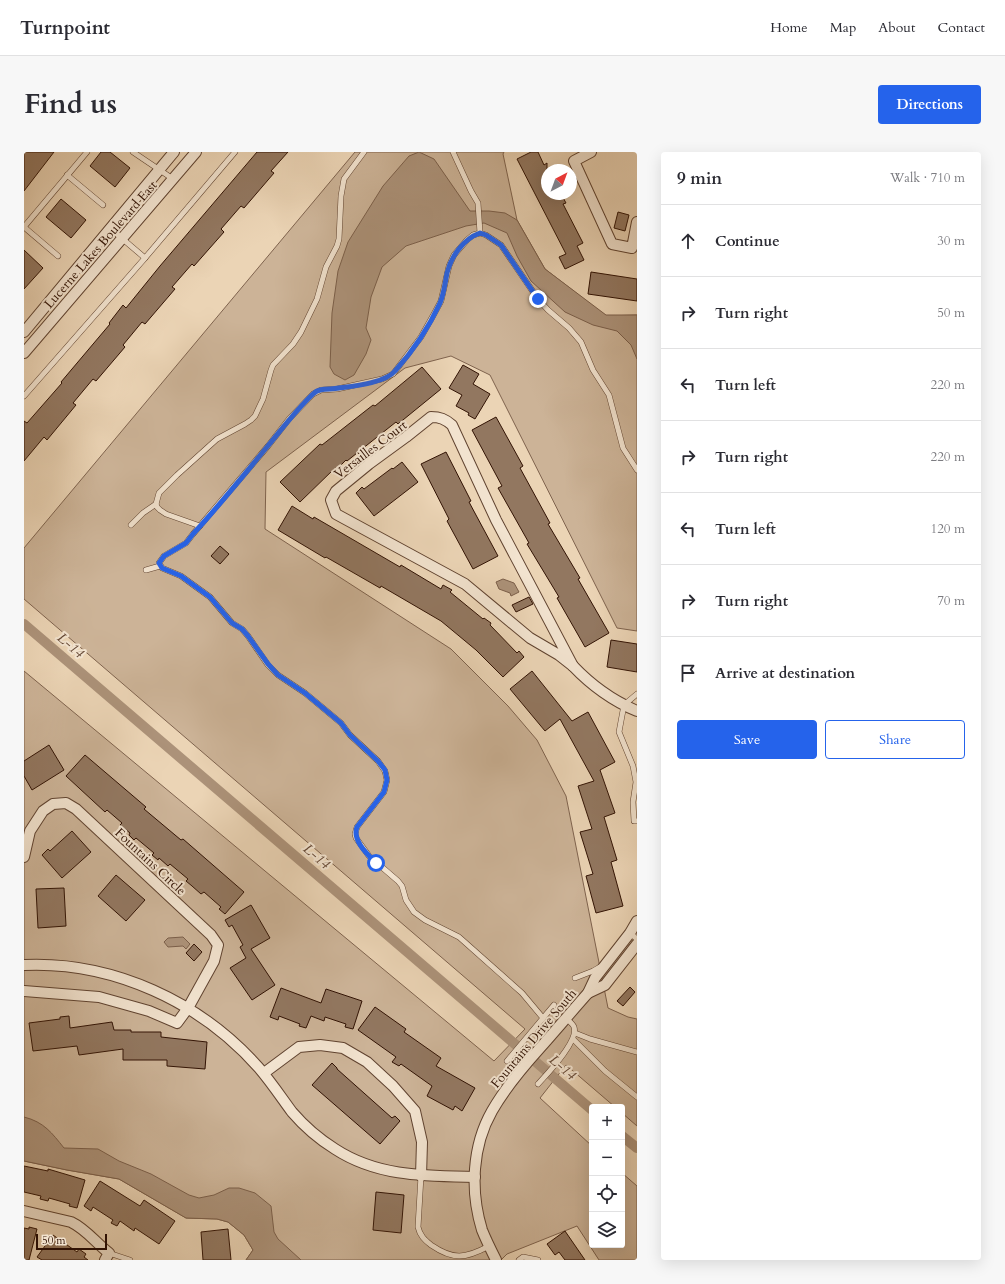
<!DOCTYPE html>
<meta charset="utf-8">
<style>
body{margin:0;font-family:Cardo,serif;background:#f7f7f7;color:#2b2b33}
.controls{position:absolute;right:12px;bottom:12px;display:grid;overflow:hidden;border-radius:4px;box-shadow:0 4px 16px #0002}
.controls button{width:36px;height:36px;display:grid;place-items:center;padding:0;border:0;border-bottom:1px solid #e1e1e2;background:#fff;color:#2b2b33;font:20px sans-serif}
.compass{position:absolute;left:517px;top:12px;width:36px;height:36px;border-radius:50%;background:#fff;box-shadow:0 4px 16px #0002;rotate:41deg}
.scale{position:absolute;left:12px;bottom:10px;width:71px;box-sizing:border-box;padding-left:4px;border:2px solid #321304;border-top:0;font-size:11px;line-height:14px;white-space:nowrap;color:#321304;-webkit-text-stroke:3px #f2e3cf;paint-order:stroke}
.stop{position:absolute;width:12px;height:12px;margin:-9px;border:3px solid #2563eb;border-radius:50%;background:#fff}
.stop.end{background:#2563eb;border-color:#fff;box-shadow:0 1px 4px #0008}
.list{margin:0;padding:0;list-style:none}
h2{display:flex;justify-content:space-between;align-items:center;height:52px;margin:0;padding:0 16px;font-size:17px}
h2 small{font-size:13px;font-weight:400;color:#7c7c81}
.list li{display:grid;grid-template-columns:26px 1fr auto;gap:12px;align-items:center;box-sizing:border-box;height:72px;padding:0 16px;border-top:1px solid #e1e1e2}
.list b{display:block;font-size:15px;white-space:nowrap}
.list em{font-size:13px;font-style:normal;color:#7c7c81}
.actions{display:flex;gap:8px;padding:12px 16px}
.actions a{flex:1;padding:9px 0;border:1px solid #2563eb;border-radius:4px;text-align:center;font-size:14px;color:#2563eb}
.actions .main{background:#2563eb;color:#fff}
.icon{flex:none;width:22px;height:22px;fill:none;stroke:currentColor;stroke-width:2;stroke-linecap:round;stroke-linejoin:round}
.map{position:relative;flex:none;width:613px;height:1108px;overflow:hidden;border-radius:4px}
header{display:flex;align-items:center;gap:24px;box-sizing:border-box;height:56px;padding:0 20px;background:#fff;border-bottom:1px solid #e1e1e2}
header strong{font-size:19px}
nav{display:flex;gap:22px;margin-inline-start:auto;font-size:14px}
.intro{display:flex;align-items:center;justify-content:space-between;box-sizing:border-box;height:96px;padding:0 24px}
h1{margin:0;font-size:28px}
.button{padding:10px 18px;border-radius:4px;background:#2563eb;color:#fff;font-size:14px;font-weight:700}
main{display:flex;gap:24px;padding:0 24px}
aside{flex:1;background:#fff;border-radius:4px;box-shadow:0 4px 16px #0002}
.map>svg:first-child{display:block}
.green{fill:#ccb397;stroke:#7f634e}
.water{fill:#ac9279;stroke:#7b5f4a}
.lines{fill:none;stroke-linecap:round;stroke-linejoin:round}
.canal{stroke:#ac9279;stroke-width:10}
.building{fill:#927760;stroke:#321304}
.lane-casing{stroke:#604330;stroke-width:6}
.street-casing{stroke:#604330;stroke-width:12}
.lane{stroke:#f2e3cf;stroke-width:5}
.street{stroke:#f2e3cf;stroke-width:10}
.route{stroke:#2563eb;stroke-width:5}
.labels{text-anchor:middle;stroke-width:4;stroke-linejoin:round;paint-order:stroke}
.street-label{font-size:13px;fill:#321304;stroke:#f2e3cf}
.water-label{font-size:14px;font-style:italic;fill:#634633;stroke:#f2e3cf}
</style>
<header>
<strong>Turnpoint</strong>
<nav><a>Home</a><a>Map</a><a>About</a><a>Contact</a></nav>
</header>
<div class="intro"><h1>Find us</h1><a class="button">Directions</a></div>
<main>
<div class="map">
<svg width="613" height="1108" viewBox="0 0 613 1108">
<rect width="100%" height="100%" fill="#ebd4b5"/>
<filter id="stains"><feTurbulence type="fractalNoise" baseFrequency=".005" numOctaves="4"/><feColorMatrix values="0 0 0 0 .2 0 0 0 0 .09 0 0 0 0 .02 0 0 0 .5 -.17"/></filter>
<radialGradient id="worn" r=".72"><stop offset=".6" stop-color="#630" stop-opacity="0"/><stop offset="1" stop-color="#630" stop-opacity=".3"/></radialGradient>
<path class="green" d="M331 0H480L479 2 493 68 521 117 582 164 613 163V479L593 476 466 223 427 204 381 216 242 320 241 377 427 497 484 554 513 588 542 644 584 856 604 865 613 867V974L598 961V955H591L542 913 516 946 568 994V1093H598V1021L613 1034V1108H575L553 1074 483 1102 477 1108H222L229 1098 220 1083 204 1070 193 1067 162 1066 95 1027 43 1018 0 1009V519L470 909 501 877 0 447V396Z"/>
<g class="water">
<path d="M395 0 410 7 446 59H465L481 61 493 68 521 117 582 163H613V207L607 193 593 179 569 173 541 160 507 129 493 104 483 81 460 71 442 74 382 94 358 115 347 145 342 176 347 188 342 202 330 223 321 228 310 222 306 215 308 161 314 119 324 90 359 34 385 4Z"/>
<path d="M479 427 490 431 495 440 487 444 486 441 475 437 472 430Z"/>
<path d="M159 785 166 792 162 797 159 794 144 795 140 790 144 786Z"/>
<path d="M0 965C20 970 28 981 40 996L74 997 95 1009 127 1022 165 1043 175 1046 190 1043 205 1036H215L231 1041 247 1054 250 1080 254 1087 277 1108H222L229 1098 220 1083 204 1070 193 1067 162 1066 95 1027 43 1018 0 1009Z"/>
</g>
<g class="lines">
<g class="canal">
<path d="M0 472 568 958"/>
<path d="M598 984 613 996"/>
</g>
</g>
<g class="building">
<path d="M0 0H30L0 39Z"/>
<path d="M77 0H86L106 16 91 35 66 14Z"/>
<path d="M233 0H264L247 19 250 21 220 56 217 54 197 77 200 80 170 114 168 112 148 135 151 137 121 172 118 170 99 193 101 195 72 229 69 227 49 251 52 253 23 288 20 285 0 309V269L3 271 38 231 37 230 86 172 85 171 99 153 102 156 136 114Z"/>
<path d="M507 0H514L520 13 523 11V42H537L542 51 539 52 559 91 553 94 560 108 541 117 535 105 542 102 493 7Z"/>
<path d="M37 47 62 68 47 86 22 65Z"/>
<path d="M594 60 605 63 601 79 590 76Z"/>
<path d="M0 98 19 116 0 137Z"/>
<path d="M567 120 613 127V149L564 142Z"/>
<path d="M439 213 455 222 449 232 466 242 451 267 444 263 445 261 432 254 438 243 425 236Z"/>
<path d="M398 215 417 237 374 272 372 270 323 309 322 308 311 319 310 317 276 350 256 330 296 292 298 293 349 253 351 254Z"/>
<path d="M472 265 499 314 496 316 526 371 524 372 556 426 554 427 585 481 561 495 533 446 535 445 503 392 505 391 474 336 478 334 448 278Z"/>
<path d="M422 300 447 349 445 350 474 404 449 417 423 369 425 367 397 312Z"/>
<path d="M378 310 394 330 350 364 332 341 338 335 340 337 368 316 369 317Z"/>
<path d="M268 354 289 367 290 365 376 415 377 413 417 437 419 433 428 438 426 440 459 467 460 466 467 471 466 473 493 501 495 499 500 505 479 525 452 498 417 469 357 434 356 436 302 405 301 406 254 378Z"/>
<path d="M196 394 205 402 196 412 187 404Z"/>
<path d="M505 445 509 452 492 460 488 453Z"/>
<path d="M587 488 613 492V520L583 515Z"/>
<path d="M508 519 548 569 564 560 591 610 576 618 591 661 580 665 593 708 587 710 599 754 572 761 562 724 569 722 556 680 568 677 554 634 570 629 536 567 521 579 486 537Z"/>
<path d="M25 593 40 618 8 638 0 624V609Z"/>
<path d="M61 603 122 655 120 657 157 688 159 687 220 740 201 762 195 757 197 755 180 740 177 742 168 734 162 729 164 727 146 712 144 714 135 706 134 708 128 703 130 701 112 686 110 688 105 683 106 681 96 673 98 671 83 658 81 660 42 624Z"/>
<path d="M48 679 67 700 38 726 18 703 24 697 26 699Z"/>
<path d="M92 723 121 748 102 769 74 744Z"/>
<path d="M40 736 42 774 14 776 12 737Z"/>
<path d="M227 753 246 786 227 797 251 833 228 848 206 816 222 806 216 795 219 793 208 773 205 775 201 768Z"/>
<path d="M170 792 178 800 170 809 162 801Z"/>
<path d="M606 835 611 840 599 854 593 849Z"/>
<path d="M257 836 297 851 302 837 338 849 329 877 321 875 322 872 301 865 300 869 287 864 282 876 275 874 276 872 255 864 254 868 246 865Z"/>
<path d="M351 855 382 877 380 880 417 906 412 914 451 936 438 959 431 954 429 958 403 944 408 934 377 912 375 914 368 910 372 905 334 878Z"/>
<path d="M45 864 46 876 88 870 90 878H107V880H137V885L183 890 181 917 143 914V908H99V897L55 903 53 894 9 899 5 871 36 867V865Z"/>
<path d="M308 911 313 916V917L368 966 371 964 376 969 356 992 288 933Z"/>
<path d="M0 1014 24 1019V1017L61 1028 53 1056 45 1054 46 1052 25 1046 24 1049 16 1047 17 1044 0 1040Z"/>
<path d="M76 1029 116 1054 120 1048 151 1069 135 1092 111 1076 110 1079 96 1069 93 1074 87 1071 89 1068 69 1055 67 1059 60 1054Z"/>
<path d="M352 1040 380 1043 377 1081 349 1078Z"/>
<path d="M5 1075 13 1077 5 1108H0V1076L5 1077Z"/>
<path d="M204 1077 207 1108H179L177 1080Z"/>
<path d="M541 1079 561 1108H541L535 1100 531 1103 523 1092Z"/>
<path d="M29 1083 53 1100 55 1097 62 1102 60 1105 64 1108H18L13 1105Z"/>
</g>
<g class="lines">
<g class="lane-casing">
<g id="lane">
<path d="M109 0 149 27"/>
<path d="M429 0 447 39 454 51 456 81"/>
<path d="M43 23 79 53"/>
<path d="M0 75 63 0"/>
<path d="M0 75 34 104"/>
<path d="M87 77 121 106 211 0"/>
<path d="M0 244 121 106"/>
<path d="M107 373 119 361 132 352"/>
<path d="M176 374 142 362 136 358 133 355 132 352 135 341 153 323 193 287 221 272 227 268 231 264 239 247 247 218 249 213 269 192 277 180 293 147 302 115 313 94 315 87 317 44 320 27 340 0"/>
<path d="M122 418 136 414"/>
<path d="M613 542 600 553 595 580 609 614 612 630 609 650 610 669H613"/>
<path d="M606 781 613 787"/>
<path d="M551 826 569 819 576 815"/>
<path d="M519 866 498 841 435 785 401 768 390 760 382 748 378 734 374 729 345 704 332 686 331 682 333 675 360 640 363 628 361 619 354 609 326 583 317 571 281 541 254 523 244 513 224 484 218 477 208 471 186 445 157 424 138 416 135 411 140 404 162 391 169 382 244 294 265 267 289 242 297 238 313 237 358 227 369 222 397 185 410 162 417 149 425 114 430 103 443 88 449 83 456 81 462 83 477 93 514 147 524 158 545 176 557 190 569 218 585 243 599 296 613 318"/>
<path d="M551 881 566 887 613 900"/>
<path d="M549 887 581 919 613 945"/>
<path d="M483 909 530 853"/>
<path d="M514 932C523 922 555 889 550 875 549 872 545 869 542 866"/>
<path d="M397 1024 394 1075C396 1084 401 1088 407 1093 429 1108 441 1107 465 1094"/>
<path d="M85 1101 106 1108"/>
<path d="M495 1108 499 1105 514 1108"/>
</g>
</g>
<g class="street-casing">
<g id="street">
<path d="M567 0 550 9 588 92 608 96 613 70"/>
<path d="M0 180 150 0"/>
<path d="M0 201 172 0"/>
<path d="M407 265C416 265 421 267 428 273L472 368 549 514 535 503 506 486 441 432 312 362 307 348 312 339 345 312 382 285Z"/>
<path d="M549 514C568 534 587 548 613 559"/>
<path d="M0 705 6 679 19 659 29 652 42 651 52 657 187 783 194 793 190 809 164 856 153 871 125 859 75 845 0 839"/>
<path d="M0 813C89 809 177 850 235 916 247 930 257 945 268 960 280 974 295 987 311 997 354 1025 402 1024 451 1025"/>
<path d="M564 841 581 833 613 792"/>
<path d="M240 921 275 895 296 893 319 896 343 910 369 934 391 959 398 990 397 1024"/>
<path d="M0 1059 47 1070C62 1077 72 1091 85 1101L81 1108"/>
<path d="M472 1108C467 1098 462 1088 458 1078 446 1039 448 994 468 959 481 936 498 916 516 896 532 878 548 859 564 841L571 826 606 781 613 769"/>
</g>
</g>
<use href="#lane" class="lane"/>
<use href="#street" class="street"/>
</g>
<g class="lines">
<path class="route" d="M352 711C343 702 328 688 333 675L360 640 363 628 361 618 354 609 326 583 317 571 281 541 254 523 244 512 224 484 218 477 208 471 186 445 157 424 138 416 135 411 140 404 162 391 169 382C195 354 219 324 243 295 258 277 272 258 289 242 296 235 306 238 315 236 330 234 361 231 371 219 389 199 405 175 416 151 420 142 421 131 423 121 427 105 439 87 456 81L462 83 477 93 514 147"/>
</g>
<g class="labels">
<g class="street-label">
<text transform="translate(76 92) rotate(-49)" y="5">Lucerne Lakes Boulevard East</text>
<text transform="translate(346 297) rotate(-37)" y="5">Versailles Court</text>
<text transform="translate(127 709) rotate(43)" y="5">Fountains Circle</text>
<text transform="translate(509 886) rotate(-50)" y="5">Fountains Drive South</text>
</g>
<g class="water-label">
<text transform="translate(47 493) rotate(41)" y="5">L-14</text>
<text transform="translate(293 704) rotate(41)" y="5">L-14</text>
<text transform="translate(539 915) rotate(41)" y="5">L-14</text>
</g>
</g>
<rect width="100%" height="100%" filter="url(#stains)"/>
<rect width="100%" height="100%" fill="url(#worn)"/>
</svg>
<div class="controls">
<button>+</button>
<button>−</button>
<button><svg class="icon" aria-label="locate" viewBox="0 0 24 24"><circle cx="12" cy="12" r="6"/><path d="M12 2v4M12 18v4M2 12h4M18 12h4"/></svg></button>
<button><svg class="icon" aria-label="layers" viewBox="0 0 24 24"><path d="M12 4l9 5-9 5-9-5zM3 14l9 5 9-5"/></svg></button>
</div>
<svg class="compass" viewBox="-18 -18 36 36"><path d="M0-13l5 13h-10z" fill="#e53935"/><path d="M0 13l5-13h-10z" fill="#7c7c81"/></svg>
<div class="scale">50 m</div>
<div class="stop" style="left:352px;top:711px"></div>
<div class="stop end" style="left:514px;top:147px"></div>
</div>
<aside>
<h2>9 min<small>Walk · 710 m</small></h2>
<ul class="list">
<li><svg class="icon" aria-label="ahead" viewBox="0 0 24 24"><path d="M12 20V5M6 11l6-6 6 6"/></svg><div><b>Continue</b></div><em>30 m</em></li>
<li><svg class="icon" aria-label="right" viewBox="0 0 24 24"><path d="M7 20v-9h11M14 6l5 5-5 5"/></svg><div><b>Turn right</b></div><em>50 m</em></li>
<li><svg class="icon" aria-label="left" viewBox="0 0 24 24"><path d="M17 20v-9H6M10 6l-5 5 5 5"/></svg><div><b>Turn left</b></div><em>220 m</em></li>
<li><svg class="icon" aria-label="right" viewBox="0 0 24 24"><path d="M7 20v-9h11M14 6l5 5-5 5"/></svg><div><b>Turn right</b></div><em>220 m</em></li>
<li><svg class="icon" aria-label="left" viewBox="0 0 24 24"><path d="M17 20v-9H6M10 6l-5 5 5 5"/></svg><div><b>Turn left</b></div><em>120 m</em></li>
<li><svg class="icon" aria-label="right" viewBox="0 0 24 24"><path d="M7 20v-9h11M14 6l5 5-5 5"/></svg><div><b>Turn right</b></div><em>70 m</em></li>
<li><svg class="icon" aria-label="arrive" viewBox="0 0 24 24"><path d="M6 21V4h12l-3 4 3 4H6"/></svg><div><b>Arrive at destination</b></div></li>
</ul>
<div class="actions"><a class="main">Save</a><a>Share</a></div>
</aside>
</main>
